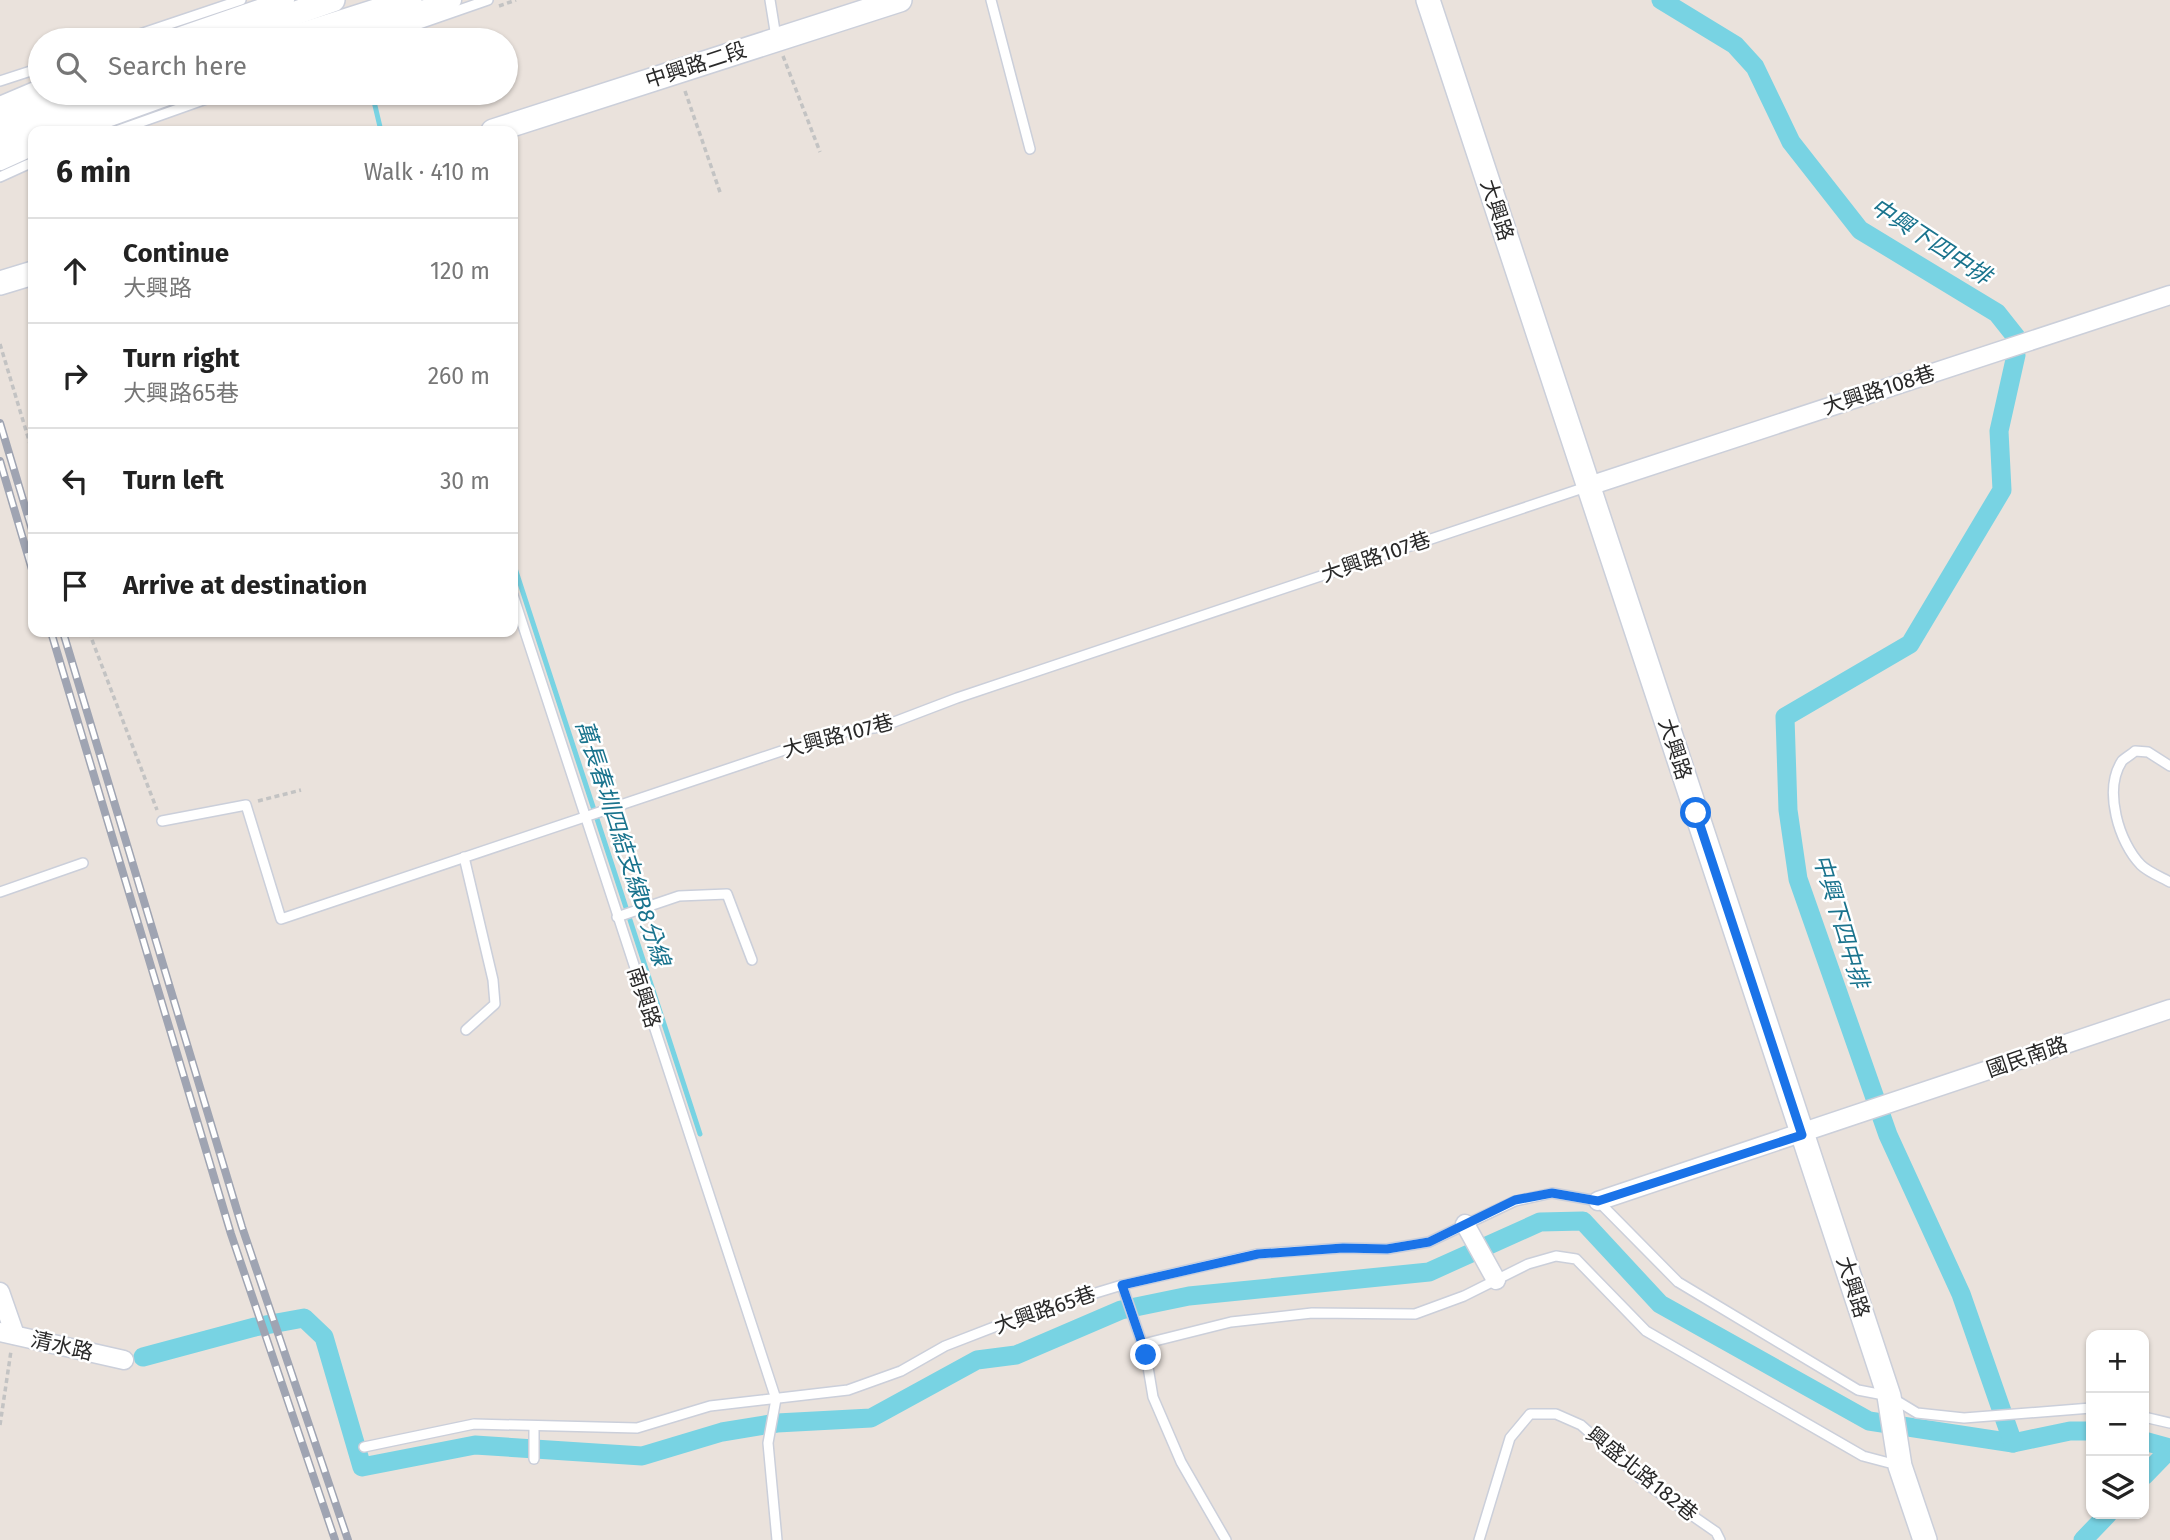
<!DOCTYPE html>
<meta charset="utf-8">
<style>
body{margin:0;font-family:"Fira Sans","Noto Sans TC",sans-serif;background:#f6f6f6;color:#222}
.controls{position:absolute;right:21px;bottom:21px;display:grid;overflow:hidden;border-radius:14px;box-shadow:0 2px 5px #0004}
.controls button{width:63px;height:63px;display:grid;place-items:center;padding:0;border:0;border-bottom:2px solid #e0e0e0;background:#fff;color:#222;font:35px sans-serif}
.stop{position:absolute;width:21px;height:21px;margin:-16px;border:5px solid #1a73e8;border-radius:50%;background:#fff}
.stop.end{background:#1a73e8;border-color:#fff;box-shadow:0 2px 7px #0008}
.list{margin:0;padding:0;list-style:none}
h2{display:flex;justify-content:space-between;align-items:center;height:91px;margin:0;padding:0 28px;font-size:30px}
h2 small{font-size:23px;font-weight:400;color:#767676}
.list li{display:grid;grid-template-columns:46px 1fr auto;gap:21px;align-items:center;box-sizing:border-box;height:105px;padding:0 28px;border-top:2px solid #e0e0e0}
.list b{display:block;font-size:26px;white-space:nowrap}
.list p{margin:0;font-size:23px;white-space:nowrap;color:#767676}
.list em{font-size:23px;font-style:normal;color:#767676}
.icon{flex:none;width:38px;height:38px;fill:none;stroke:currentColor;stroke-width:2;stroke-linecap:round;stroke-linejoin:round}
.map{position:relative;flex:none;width:2170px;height:1540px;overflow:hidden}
.search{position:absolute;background:#fff;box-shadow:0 2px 5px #0004;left:28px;top:28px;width:490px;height:77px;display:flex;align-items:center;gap:18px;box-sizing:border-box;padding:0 24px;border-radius:38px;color:#767676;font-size:26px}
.panel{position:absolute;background:#fff;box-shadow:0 2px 5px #0004;left:28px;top:126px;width:490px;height:511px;border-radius:14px}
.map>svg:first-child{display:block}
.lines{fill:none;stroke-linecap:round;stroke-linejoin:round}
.stream{stroke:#78d3e3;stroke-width:5}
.canal{stroke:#78d3e3;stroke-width:19}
.service-casing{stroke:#cbcfda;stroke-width:12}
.minor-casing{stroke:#cbcfda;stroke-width:21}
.tertiary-casing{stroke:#cbcfda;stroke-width:26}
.path{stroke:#c3c3c3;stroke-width:3.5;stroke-dasharray:5 3.5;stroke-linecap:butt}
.service{stroke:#fff;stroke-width:9}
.minor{stroke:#fff;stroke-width:18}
.tertiary{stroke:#fff;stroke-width:23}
.rail-casing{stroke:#9fa4b2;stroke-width:8}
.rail{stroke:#fff;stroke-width:5;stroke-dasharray:16;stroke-linecap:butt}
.route{stroke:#1a73e8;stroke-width:9}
.labels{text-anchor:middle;stroke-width:5;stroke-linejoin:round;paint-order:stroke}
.street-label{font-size:21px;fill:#292929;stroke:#fff}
.water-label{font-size:23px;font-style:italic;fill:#19738d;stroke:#fff}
</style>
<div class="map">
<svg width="2170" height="1540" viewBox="0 0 2170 1540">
<rect width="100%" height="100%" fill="#eae2dc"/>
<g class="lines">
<g class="stream">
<path d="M372 93 381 131"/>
<path d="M513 562 700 1134"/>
</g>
<g class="canal">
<path d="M1661 0 1735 45 1755 67 1791 142 1860 230 1997 313 2016 337"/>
<path d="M143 1357 255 1327 304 1318 324 1337 362 1467 475 1445 642 1456 722 1432 777 1423 871 1418 977 1360 1016 1355 1121 1310 1189 1296 1429 1272 1540 1222 1583 1221 1660 1304 1869 1421 2013 1443 2070 1431H2091"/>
<path d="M2144 1441 2170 1448"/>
<path d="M2013 1443 1961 1294 1888 1135 1798 879 1788 810 1785 717 1910 644 2002 490 1999 431 2016 355"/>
<path d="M2144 1476 2170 1449"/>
<path d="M2083 1540 2108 1514"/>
</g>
<g class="service-casing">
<g id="service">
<path d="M770 0 776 37"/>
<path d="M991 0 1030 149"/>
<path d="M122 40 241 0"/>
<path d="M373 40 488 0"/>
<path d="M0 81 40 68"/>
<path d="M116 131 223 93"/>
<path d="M0 177 33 162"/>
<path d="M513 595 776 1399 768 1443 777 1540"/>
<path d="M2170 766 2148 752 2135 751C2132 754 2125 758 2122 761 2103 790 2119 843 2141 865 2148 872 2161 877 2170 882"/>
<path d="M162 821 246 805 281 919 835 733 881 727 957 698 1589 486"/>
<path d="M464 857 493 980 495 1004 466 1030"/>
<path d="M0 892 83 863"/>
<path d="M617 917 679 896 727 894 752 960"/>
<path d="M1122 1285 1146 1355 1153 1397 1181 1462 1226 1540"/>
<path d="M1143 1344 1231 1322 1312 1313 1415 1314 1464 1296 1528 1264 1556 1256 1576 1259 1646 1331 1863 1456 1897 1465"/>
<path d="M2144 1417 2170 1423"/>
<path d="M534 1427V1459"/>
<path d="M364 1447 474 1424 637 1428 710 1406 848 1390 901 1371 945 1346 1033 1312 1122 1285 1257 1254 1343 1248 1387 1249 1429 1242 1515 1201 1552 1193 1598 1201 1678 1282 1858 1390 1889 1396 1917 1413 1964 1418 2091 1408"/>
<path d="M1479 1540 1510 1438 1530 1414H1556L1581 1425 1648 1485 1716 1532 1720 1540"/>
</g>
</g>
<g class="minor-casing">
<g id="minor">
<path d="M169 40 285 0"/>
<path d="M333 40 452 0"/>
<path d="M0 106 40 89"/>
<path d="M71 131 176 93"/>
<path d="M0 161 33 146"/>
<path d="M1589 486 2170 295"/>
<path d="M1598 1201 2170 1009"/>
<path d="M1465 1224 1496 1280"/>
<path d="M0 1292 15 1335"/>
<path d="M0 1332 124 1360"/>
</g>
</g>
<g class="tertiary-casing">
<g id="tertiary">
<path d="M1428 0 1889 1396 1900 1466 1925 1540"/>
<path d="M219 40 333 0"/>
<path d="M285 40 410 0"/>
<path d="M0 124 75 93"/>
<path d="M35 131 129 93"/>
<path d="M493 131 900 0"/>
<path d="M0 146 33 132"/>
<path d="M0 283 33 273"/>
</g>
</g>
<g class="path">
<path d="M499 6 516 0"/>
<path d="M783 56 820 152"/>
<path d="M685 91 721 195"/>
<path d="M0 344 33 454"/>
<path d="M89 632 157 810"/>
<path d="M258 801 301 790"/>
<path d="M0 1425 11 1351"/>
</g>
<use href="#service" class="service"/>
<use href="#minor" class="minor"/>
<use href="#tertiary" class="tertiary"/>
<g class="rail-casing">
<g id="rail">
<path d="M0 423 33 533"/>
<path d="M0 461 33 573"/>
<path d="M51 632 231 1234 335 1540"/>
<path d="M63 632 242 1227 348 1540"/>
</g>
</g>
<use href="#rail" class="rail"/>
</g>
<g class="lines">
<path class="route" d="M1146 1355 1122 1285 1258 1254 1343 1248 1387 1249 1429 1242 1515 1200 1552 1193 1598 1201 1802 1135 1696 813"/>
</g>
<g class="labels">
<g class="street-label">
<text transform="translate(696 65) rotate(-18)" y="7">中興路二段</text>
<text transform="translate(1497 210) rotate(72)" y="7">大興路</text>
<text transform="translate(1879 390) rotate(-18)" y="7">大興路108巷</text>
<text transform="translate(1376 557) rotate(-19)" y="7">大興路107巷</text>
<text transform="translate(838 736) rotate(-15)" y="7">大興路107巷</text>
<text transform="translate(1675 749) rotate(72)" y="7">大興路</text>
<text transform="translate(644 997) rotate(72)" y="7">南興路</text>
<text transform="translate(2027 1057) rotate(-19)" y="7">國民南路</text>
<text transform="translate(1853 1287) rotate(72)" y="7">大興路</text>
<text transform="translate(1045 1310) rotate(-19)" y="7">大興路65巷</text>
<text transform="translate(62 1346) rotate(13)" y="7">清水路</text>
<text transform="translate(1642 1474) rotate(39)" y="7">興盛北路182巷</text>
</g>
<g class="water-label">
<text transform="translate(1931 241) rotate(33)" y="8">中興下四中排</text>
<text transform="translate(623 843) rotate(72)" y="8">萬長春圳四結支線B8分線</text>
<text transform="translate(1841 921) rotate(73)" y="8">中興下四中排</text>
</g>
</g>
</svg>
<div class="controls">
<button>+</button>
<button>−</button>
<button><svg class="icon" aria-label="layers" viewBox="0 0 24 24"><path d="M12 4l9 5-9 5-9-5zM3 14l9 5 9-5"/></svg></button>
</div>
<div class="stop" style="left:1696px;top:813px"></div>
<div class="stop end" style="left:1146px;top:1355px"></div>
<div class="search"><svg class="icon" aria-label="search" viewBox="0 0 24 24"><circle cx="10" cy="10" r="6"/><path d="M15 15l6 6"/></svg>Search here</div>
<section class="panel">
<h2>6 min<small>Walk · 410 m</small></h2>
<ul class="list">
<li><svg class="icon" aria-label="ahead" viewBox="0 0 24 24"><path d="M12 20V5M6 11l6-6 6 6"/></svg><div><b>Continue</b><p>大興路</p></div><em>120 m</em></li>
<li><svg class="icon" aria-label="right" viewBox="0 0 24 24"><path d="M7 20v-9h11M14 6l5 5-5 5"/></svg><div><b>Turn right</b><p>大興路65巷</p></div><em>260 m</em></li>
<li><svg class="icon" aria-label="left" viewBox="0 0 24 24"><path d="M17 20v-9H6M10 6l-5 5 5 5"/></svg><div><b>Turn left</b></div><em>30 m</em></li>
<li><svg class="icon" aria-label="arrive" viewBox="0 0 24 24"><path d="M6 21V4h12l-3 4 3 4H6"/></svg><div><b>Arrive at destination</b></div></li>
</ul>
</section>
</div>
